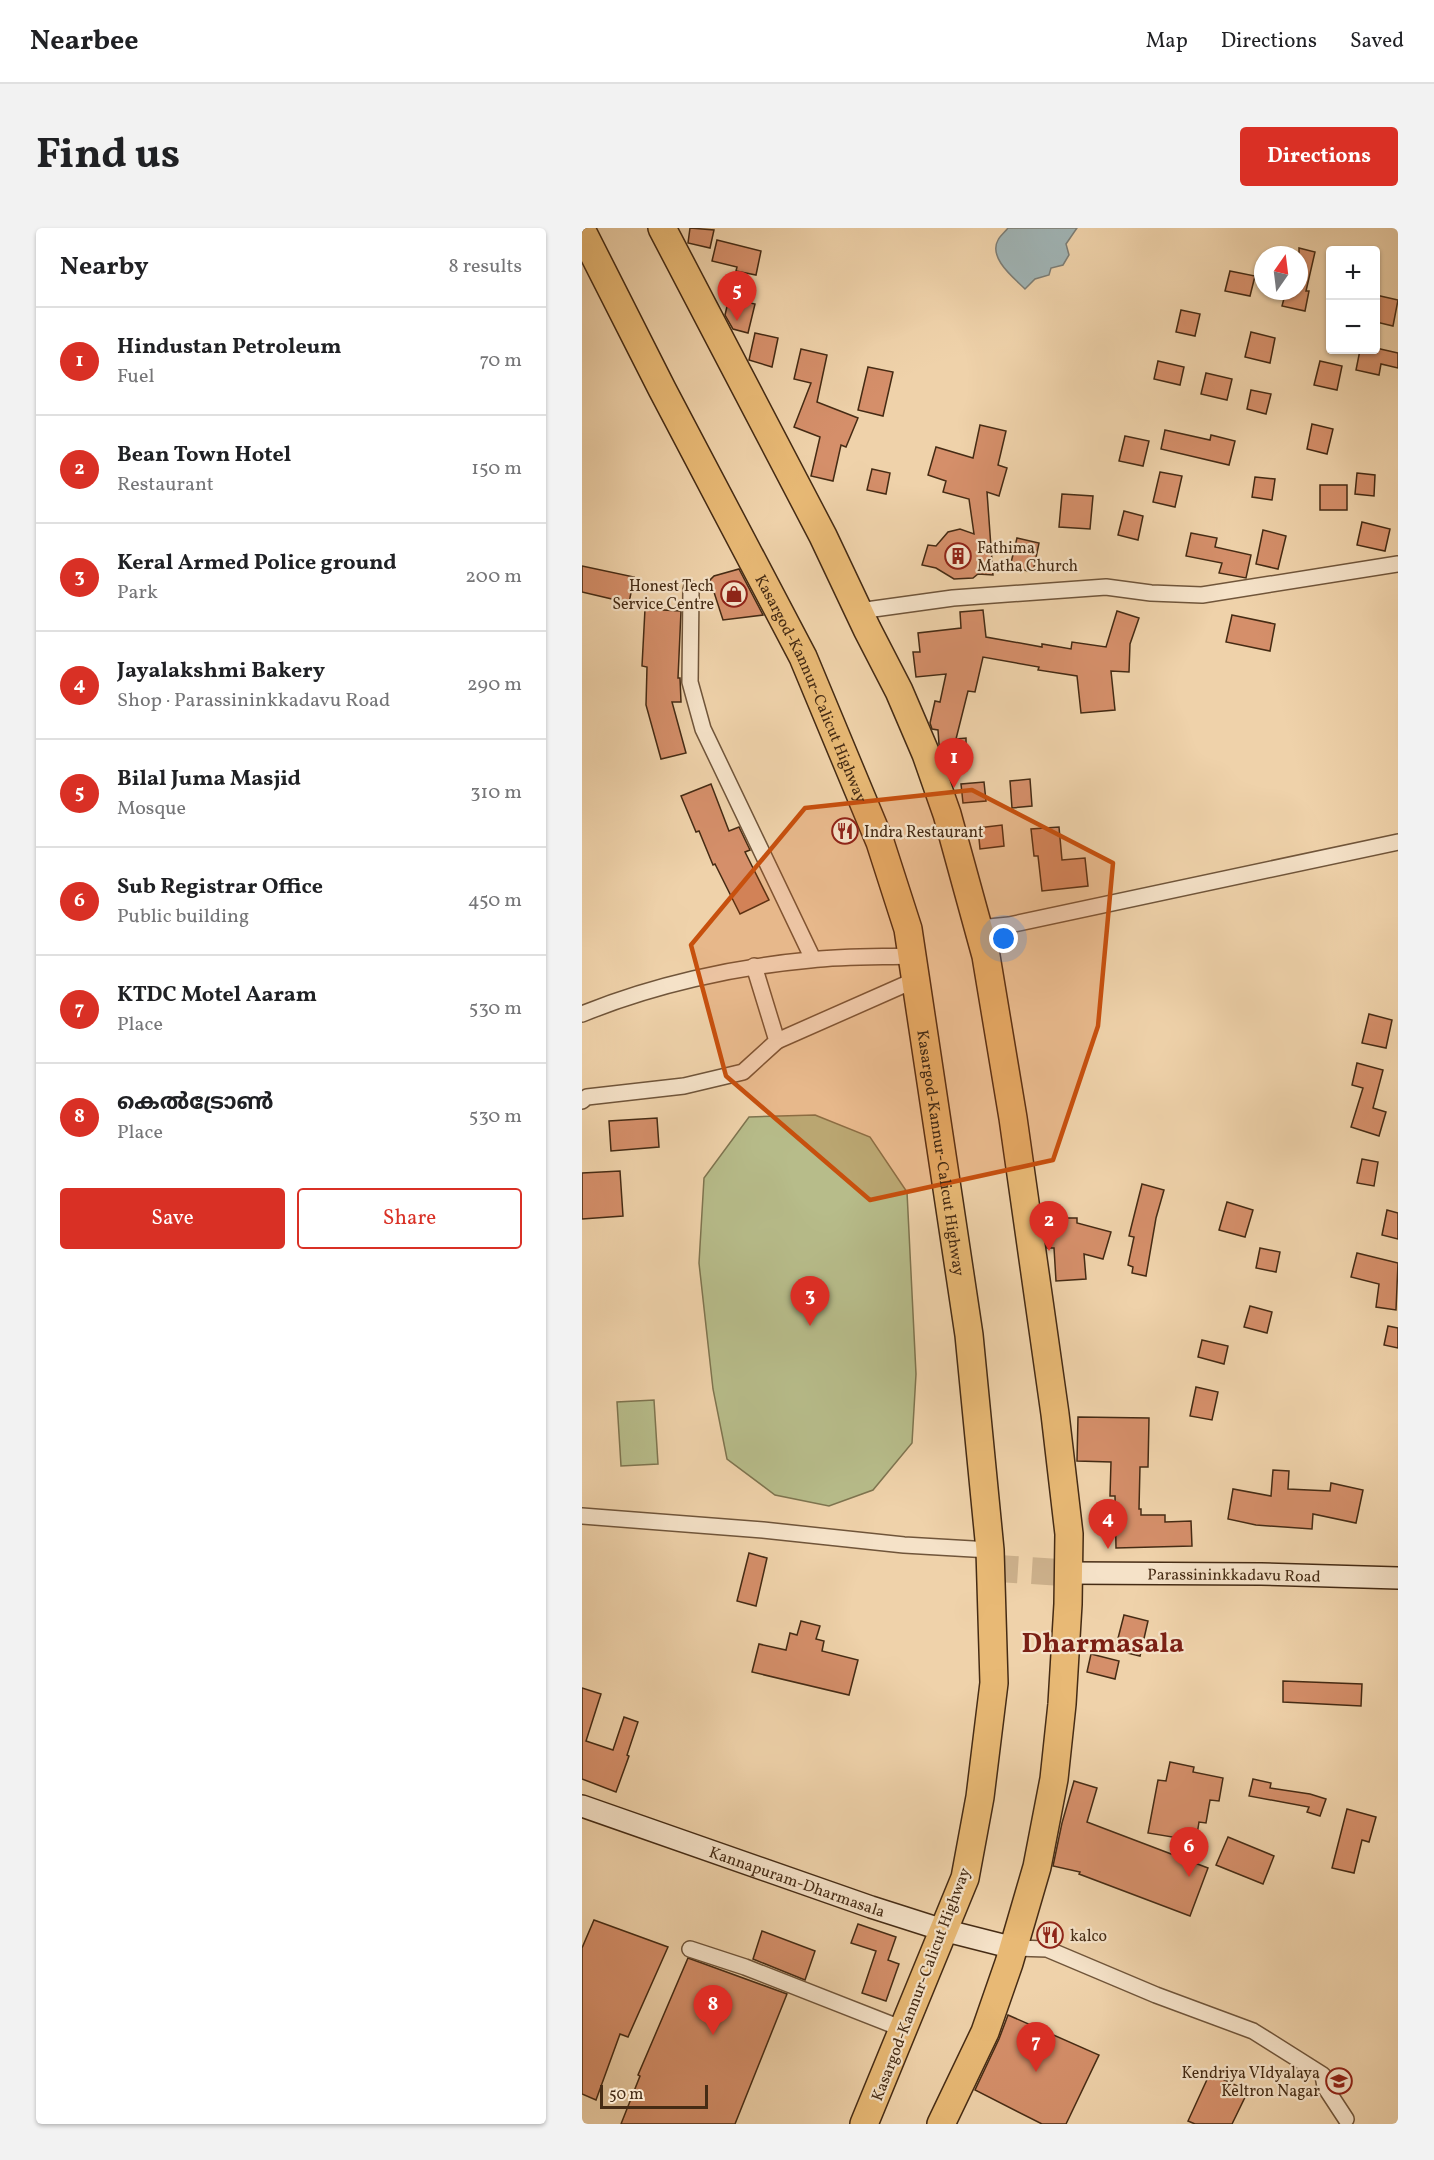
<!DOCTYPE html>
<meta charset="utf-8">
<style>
body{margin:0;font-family:Vollkorn,"Noto Sans Malayalam",serif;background:#f2f2f2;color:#202124}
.controls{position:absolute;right:18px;top:18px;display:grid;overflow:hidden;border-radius:6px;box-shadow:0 2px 4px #0004}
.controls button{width:54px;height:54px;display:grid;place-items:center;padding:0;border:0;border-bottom:2px solid #e0e0e0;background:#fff;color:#202124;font:30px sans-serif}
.compass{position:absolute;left:672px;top:18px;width:54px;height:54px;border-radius:50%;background:#fff;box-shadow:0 2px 4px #0004;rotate:14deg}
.scale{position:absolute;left:18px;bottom:15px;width:108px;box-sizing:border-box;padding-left:6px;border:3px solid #452b14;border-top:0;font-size:16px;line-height:21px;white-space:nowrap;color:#452b14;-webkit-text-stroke:4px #f5e2c8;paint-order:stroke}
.you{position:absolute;left:422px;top:711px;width:21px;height:21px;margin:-15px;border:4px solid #fff;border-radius:50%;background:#1a73e8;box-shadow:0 0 0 9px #1a73e833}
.badge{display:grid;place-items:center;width:39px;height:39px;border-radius:50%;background:#d93025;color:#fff;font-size:20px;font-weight:700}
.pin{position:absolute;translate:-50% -50px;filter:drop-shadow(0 2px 3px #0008)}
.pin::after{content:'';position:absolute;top:32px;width:21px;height:18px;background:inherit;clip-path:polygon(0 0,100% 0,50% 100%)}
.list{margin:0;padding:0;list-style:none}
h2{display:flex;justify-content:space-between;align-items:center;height:78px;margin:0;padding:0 24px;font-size:26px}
h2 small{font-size:20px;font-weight:400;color:#757577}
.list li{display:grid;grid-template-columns:39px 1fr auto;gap:18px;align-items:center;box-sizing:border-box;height:108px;padding:0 24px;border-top:2px solid #e0e0e0}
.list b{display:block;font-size:22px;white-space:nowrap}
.list p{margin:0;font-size:20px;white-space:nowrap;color:#757577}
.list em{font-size:20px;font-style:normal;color:#757577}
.actions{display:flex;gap:12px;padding:18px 24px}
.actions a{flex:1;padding:14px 0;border:2px solid #d93025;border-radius:6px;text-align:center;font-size:21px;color:#d93025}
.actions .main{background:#d93025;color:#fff}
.map{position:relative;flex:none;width:816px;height:1896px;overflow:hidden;border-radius:6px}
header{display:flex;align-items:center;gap:36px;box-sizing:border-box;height:84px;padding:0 30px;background:#fff;border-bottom:2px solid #e0e0e0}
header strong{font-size:28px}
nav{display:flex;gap:33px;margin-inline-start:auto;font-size:21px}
.intro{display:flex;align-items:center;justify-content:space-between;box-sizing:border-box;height:144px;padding:0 36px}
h1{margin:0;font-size:42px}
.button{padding:15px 27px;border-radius:6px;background:#d93025;color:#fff;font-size:21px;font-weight:700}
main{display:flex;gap:36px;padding:0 36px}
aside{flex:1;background:#fff;border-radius:6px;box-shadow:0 2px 4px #0004}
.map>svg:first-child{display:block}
.green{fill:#b7bc8a;stroke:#7e744f;stroke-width:1.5}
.water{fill:#a0b4b5;stroke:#7c7d75;stroke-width:1.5}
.building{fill:#d58f6a;stroke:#452b14;stroke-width:1.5}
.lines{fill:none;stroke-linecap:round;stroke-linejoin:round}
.highway-tunnel{stroke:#cdb18c;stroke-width:27;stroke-dasharray:27 14;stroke-linecap:butt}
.street-casing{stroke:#70553a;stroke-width:18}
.secondary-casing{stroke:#452b14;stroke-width:24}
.highway-casing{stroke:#452b14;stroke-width:30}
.street{stroke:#f5e2c8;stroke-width:15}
.secondary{stroke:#f5e2c8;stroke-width:21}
.highway{stroke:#e8b975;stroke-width:27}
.marked{fill:#c7500e;fill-opacity:0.2;stroke:#c7500e;stroke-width:4.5;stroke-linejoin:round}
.labels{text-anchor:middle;stroke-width:4.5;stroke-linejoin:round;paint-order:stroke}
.poi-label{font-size:16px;fill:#452b14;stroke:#f5e2c8;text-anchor:start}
.street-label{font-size:16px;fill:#452b14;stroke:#f5e2c8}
.town-label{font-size:28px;font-weight:bold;fill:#7a1f14;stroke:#f5e2c8}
</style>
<header>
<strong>Nearbee</strong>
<nav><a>Map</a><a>Directions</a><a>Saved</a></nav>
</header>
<div class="intro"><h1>Find us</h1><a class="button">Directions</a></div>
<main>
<aside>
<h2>Nearby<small>8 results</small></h2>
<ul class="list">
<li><span class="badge">1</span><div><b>Hindustan Petroleum</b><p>Fuel</p></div><em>70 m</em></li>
<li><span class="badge">2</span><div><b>Bean Town Hotel</b><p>Restaurant</p></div><em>150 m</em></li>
<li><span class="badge">3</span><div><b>Keral Armed Police ground</b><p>Park</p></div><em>200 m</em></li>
<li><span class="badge">4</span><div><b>Jayalakshmi Bakery</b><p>Shop · Parassininkkadavu Road</p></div><em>290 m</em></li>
<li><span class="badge">5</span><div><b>Bilal Juma Masjid</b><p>Mosque</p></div><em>310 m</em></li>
<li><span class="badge">6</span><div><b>Sub Registrar Office</b><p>Public building</p></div><em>450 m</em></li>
<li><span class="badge">7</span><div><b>KTDC Motel Aaram</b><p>Place</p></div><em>530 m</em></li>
<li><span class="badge">8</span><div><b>കെൽട്രോൺ</b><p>Place</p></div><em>530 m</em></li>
</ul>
<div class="actions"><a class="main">Save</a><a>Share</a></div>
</aside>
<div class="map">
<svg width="816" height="1896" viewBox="0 0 816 1896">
<rect width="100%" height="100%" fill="#efd2aa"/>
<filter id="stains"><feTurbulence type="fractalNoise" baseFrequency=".00333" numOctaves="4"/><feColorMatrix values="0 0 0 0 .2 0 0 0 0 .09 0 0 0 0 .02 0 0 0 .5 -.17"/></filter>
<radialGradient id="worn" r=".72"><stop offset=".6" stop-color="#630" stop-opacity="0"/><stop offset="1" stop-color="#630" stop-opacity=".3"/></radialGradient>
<g class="green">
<path d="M233 887 288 909 325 964 334 1146 330 1215 291 1262 247 1278 193 1267 145 1231 131 1161 117 1035 122 950 167 889Z"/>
<path d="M72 1172 76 1236 39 1238 35 1174Z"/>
</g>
<path class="water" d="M426 0H495L484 16 487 27 481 37 469 40 467 47 453 51 443 61C432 50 406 30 416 12 418 8 423 4 426 0Z"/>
<g class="building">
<path d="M108 0 132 2 128 20 106 15Z"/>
<path d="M135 12 179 23 174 47 154 43 155 39 130 33Z"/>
<path d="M717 20 733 24 724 63H727L723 83 700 78 704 63H717Z"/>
<path d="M648 43 673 48 668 68 643 63Z"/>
<path d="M794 67 816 72 811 98 794 94Z"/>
<path d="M147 70 173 76 166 105 151 101 143 87Z"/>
<path d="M599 82 618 86 613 108 594 104Z"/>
<path d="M669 104 693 110 688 135 663 129Z"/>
<path d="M173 105 196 110 190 139 167 132Z"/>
<path d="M794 120 816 125V140L799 136 797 147 774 142 778 122H794Z"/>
<path d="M219 121 245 127 235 174 276 190 264 219 259 217 251 253 229 248 238 209 212 199 229 155 212 151Z"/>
<path d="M576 133 602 139 598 157 572 151Z"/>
<path d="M738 133 760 138 755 162 732 157Z"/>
<path d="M286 139 311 144 301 188 276 182Z"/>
<path d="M624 145 650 151 645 172 619 166Z"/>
<path d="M669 162 689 166 684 186 665 181Z"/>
<path d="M730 196 751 201 745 226 725 221Z"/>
<path d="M398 197 424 203 416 237 425 240 417 268 405 264 411 347 396 346 391 350 372 351 354 340 340 337 346 317 354 318 366 304 378 301 392 306 387 271 361 264 364 253 346 247 354 219 391 230Z"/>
<path d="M583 202 628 212 629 207 653 213 647 237 579 221Z"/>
<path d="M543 208 567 213 561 238 537 233Z"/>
<path d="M290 241 308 245 304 266 285 262Z"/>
<path d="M578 244 600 248 593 279 571 274Z"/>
<path d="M775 245 793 247 792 268 773 266Z"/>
<path d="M673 249 693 251 690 272 670 269Z"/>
<rect x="738" y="257" width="27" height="25"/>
<path d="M480 266 511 268 508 301 477 299Z"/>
<path d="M542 283 561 288 556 312 536 307Z"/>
<path d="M780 294 808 301 803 323 775 317Z"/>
<path d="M681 302 704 308 696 341 674 336Z"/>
<path d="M609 305 635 310 633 319 669 327 664 350 637 345 640 335 604 328Z"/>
<path d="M435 310 457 315 451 344 428 339Z"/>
<path d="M0 338 52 349 47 375 0 364Z"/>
<path d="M157 341 181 387 141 392 128 352 132 348Z"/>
<path d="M63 381 99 383 96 450H98L99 474H90L104 525 79 531 64 477 65 439 60 438Z"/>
<path d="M401 382 404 409 460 419V416L489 421 490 414 524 419 535 383 557 390 548 416 547 444 529 443 533 482 499 485 495 448 456 442 457 439 401 429 393 464 386 463 374 511 384 510V527L361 528 357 516 356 502 350 501 348 495 353 473 358 474 364 446 334 449 331 424H338L336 405 379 400 378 384Z"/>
<path d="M650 387 693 396 688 423 644 414Z"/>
<path d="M448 551 450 578 430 580 428 553Z"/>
<path d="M402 554 404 573 381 575 379 556Z"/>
<path d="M129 556 147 603 157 599 168 622 163 624 187 672 158 686 133 636 131 637 117 603 114 604 99 568Z"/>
<path d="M420 597 422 618 398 621 396 600Z"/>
<path d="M477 599 480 632 503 630 506 658 460 663 456 628H452L449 601Z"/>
<path d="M787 786 810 792 804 820 780 815Z"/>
<path d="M775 835 801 842 791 880 804 884 797 908 769 899 781 860 770 857Z"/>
<path d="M75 890 77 919 29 923 27 893Z"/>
<path d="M780 931 796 934 792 958 775 955Z"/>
<path d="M38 943 41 988 0 991V945Z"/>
<path d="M560 956 582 962 574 990 564 1048 550 1045 551 1039 546 1037 552 1009 547 1008Z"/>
<path d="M645 974 671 982 663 1009 637 1002Z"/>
<path d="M805 982 816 985V1011L800 1007Z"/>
<path d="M461 990H495V995L529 1004 521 1031 502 1026 504 1051 474 1053 472 1020H465Z"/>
<path d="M678 1020 698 1024 694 1044 674 1040Z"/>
<path d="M775 1025 816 1035 814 1082 794 1079 797 1056 769 1049Z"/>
<path d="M668 1078 690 1084 685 1105 662 1099Z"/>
<path d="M806 1098 816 1100V1120L802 1117Z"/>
<path d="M620 1112 646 1118 642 1136 616 1129Z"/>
<path d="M614 1159 636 1164 630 1192 608 1188Z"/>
<path d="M496 1189 567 1190 566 1239H558L557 1281H559V1287H583V1294L609 1293 610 1318 534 1320 533 1268H528L529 1234 495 1233Z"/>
<path d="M691 1242 707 1243 706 1261 748 1263 749 1255 781 1262 774 1295 731 1286 730 1301 674 1297 646 1291 651 1261 689 1268Z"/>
<path d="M167 1325 185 1330 174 1378 155 1373Z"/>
<path d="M542 1387 566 1393 558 1428 533 1422Z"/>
<path d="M219 1393 238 1398 234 1411 242 1413 240 1423 276 1432 267 1467 170 1444 177 1416 204 1422 208 1405 215 1407Z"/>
<path d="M509 1426 537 1433 533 1451 505 1444Z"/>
<path d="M701 1453 780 1456 779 1478 701 1474Z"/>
<path d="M0 1460 19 1466 4 1513 31 1522 42 1489 56 1494 45 1527 47 1528 34 1564 0 1551Z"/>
<path d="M588 1534 612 1539 611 1544 641 1550 637 1573 628 1572 624 1595 617 1594 614 1613 566 1605 576 1552 584 1553Z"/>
<path d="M671 1551 689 1555 688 1560 728 1566 744 1571 738 1588 725 1584 727 1579 667 1568Z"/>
<path d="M492 1553 515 1560 505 1594 626 1640 608 1688 497 1646 498 1644 471 1638 480 1595Z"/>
<path d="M765 1581 794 1589 787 1614 780 1612 772 1645 750 1640Z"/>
<path d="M646 1609 692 1628 681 1656 634 1637Z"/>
<path d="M12 1692 86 1719 46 1809 38 1806 14 1872 0 1866V1720Z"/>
<path d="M276 1696 314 1709 306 1732 317 1736 304 1773 280 1765 294 1723 269 1715Z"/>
<path d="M180 1703 233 1723 223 1752 171 1731Z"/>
<path d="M106 1730 205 1766 153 1896H39L58 1848 56 1847Z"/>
<path d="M426 1787 517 1827 484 1896H460L393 1862 417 1811Z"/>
<path d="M628 1845 666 1863 650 1896H613L606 1893Z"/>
</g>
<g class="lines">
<path class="highway-tunnel" d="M409 1340 487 1345"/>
<g class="street-casing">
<g id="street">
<path d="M109 361 108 454 121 501 231 731"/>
<path d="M277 383 371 370 524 359 569 365 620 367 816 336"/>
<path d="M397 700 427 697 816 614"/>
<path d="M0 786C71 757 152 739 228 732 262 728 296 729 330 728"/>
<path d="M195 813 333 752"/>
<path d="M0 873 5 869 102 858 161 844 195 813 172 738"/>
<path d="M0 1288 181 1302 322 1317 408 1322"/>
<path d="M432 1720 465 1721 574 1767 671 1803 741 1847 743 1859 764 1891"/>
<path d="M108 1721 163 1739 321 1801"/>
</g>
</g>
<g class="secondary-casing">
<g id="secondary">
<path id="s1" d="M487 1345 679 1346 816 1350"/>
<path id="s2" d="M0 1578 289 1679 361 1702 432 1720"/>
</g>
</g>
<g class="highway-casing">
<g id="highway">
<path d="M80 0 241 308 285 401 317 463 344 526 365 586 404 728 431 890 473 1186 487 1306 486 1376 480 1476 472 1551 455 1639 427 1735 403 1804 359 1896"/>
<path id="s3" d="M0 3 80 161 221 429 298 614 326 701 387 1107 408 1322 412 1455 398 1569 383 1650 282 1896"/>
</g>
</g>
<use href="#street" class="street"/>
<use href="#secondary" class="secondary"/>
<use href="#highway" class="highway"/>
</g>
<path class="marked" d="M390 562 531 635 516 798 471 932 288 972 144 848 109 717 223 580Z"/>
<defs>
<g id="building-ring" transform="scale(1.35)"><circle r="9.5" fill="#f5e2c8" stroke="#8f2418" stroke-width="1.5"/><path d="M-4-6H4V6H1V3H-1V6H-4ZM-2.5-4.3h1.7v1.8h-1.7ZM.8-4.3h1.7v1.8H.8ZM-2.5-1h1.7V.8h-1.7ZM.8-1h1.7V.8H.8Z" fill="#8f2418"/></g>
<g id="shop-ring" transform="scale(1.35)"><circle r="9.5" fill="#f5e2c8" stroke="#8f2418" stroke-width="1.5"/><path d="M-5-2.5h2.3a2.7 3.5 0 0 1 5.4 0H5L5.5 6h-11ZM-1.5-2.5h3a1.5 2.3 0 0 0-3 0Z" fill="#8f2418"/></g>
<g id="restaurant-ring" transform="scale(1.35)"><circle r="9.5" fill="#f5e2c8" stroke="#8f2418" stroke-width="1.5"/><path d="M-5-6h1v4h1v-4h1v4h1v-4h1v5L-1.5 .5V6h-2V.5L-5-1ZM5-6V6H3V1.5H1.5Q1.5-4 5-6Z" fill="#8f2418"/></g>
<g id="school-ring" transform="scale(1.35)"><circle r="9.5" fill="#f5e2c8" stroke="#8f2418" stroke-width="1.5"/><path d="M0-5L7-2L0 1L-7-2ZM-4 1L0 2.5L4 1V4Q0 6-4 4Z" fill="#8f2418"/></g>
</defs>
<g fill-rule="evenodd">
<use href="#building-ring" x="376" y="328"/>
<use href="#shop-ring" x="152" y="366"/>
<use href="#restaurant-ring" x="263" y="603"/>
<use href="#restaurant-ring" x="468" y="1707"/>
<use href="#school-ring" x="757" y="1853"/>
</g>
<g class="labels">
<g class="poi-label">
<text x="395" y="325">Fathima<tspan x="395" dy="18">Matha Church</tspan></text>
<text x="132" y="363" text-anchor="end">Honest Tech<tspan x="132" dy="18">Service Centre</tspan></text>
<text x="282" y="609">Indra Restaurant</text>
<text x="488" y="1713">kalco</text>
<text x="738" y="1850" text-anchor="end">Kendriya VIdyalaya<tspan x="738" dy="18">Keltron Nagar</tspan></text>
</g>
<g class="street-label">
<text dy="6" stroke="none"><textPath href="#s3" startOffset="512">Kasargod-Kannur-Calicut Highway</textPath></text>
<text dy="6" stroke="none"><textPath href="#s3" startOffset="998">Kasargod-Kannur-Calicut Highway</textPath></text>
<text dy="6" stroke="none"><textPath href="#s1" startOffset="165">Parassininkkadavu Road</textPath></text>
<text dy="6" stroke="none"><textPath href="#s2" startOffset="228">Kannapuram-Dharmasala</textPath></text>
<text transform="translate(338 1756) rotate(-69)" y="6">Kasargod-Kannur-Calicut Highway</text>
</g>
<g class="town-label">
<text x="521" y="1424">Dharmasala</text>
</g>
</g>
<rect width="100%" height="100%" filter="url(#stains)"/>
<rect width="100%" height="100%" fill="url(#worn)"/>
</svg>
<div class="controls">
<button>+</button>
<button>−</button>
</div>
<svg class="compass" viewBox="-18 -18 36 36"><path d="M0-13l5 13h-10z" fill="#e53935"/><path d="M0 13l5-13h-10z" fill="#757577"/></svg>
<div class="scale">50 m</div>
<div class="you"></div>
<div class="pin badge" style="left:372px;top:560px">1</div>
<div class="pin badge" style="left:467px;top:1023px">2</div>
<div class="pin badge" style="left:228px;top:1098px">3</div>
<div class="pin badge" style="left:526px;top:1321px">4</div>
<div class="pin badge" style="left:155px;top:93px">5</div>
<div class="pin badge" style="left:607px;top:1649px">6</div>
<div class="pin badge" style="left:454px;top:1844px">7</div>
<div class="pin badge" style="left:131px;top:1807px">8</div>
</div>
</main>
